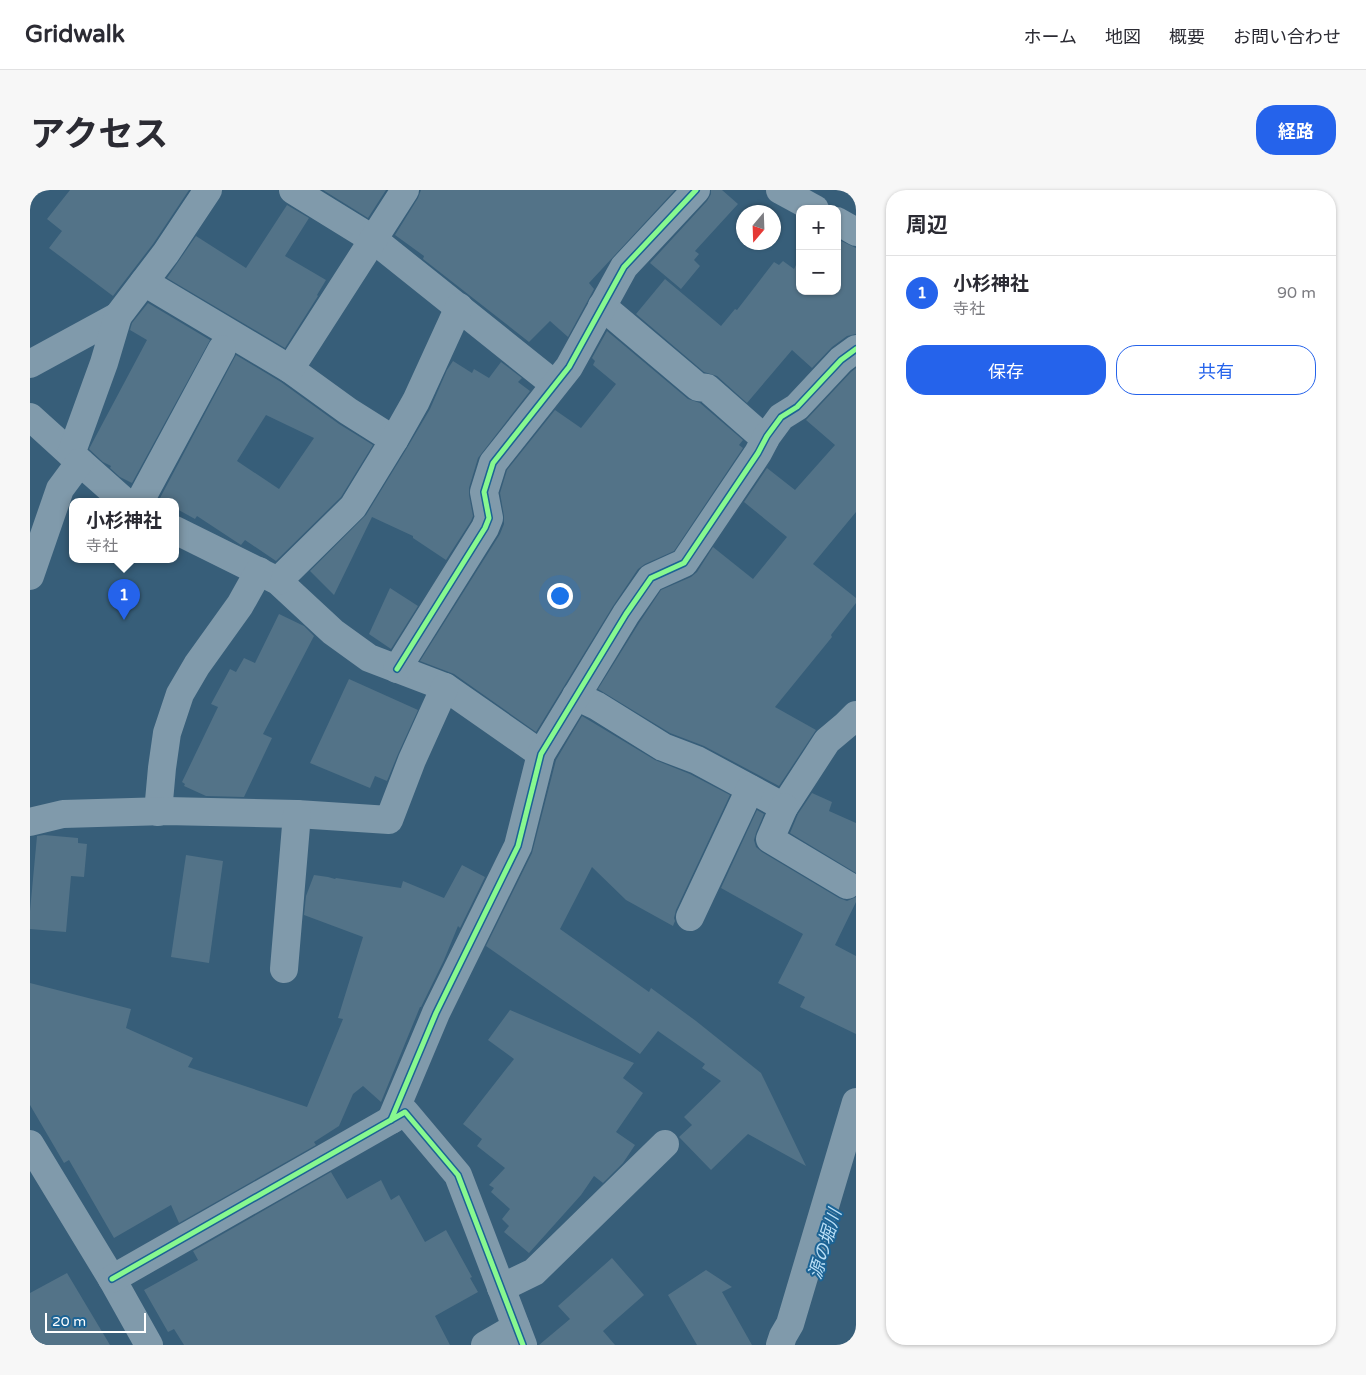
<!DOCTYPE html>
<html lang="ja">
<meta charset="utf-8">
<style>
body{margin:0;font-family:"Varela Round","Noto Sans JP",sans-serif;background:#f7f7f7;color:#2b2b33}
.controls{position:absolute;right:15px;top:15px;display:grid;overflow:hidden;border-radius:10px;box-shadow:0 1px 4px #0004}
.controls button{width:45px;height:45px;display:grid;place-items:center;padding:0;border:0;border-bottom:1px solid #e1e1e2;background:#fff;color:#2b2b33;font:25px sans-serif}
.compass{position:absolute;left:706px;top:15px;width:45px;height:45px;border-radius:50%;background:#fff;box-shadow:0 1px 4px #0004;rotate:199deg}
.scale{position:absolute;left:15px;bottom:12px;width:101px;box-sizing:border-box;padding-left:5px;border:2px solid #fff;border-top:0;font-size:14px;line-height:18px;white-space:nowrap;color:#fff;-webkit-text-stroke:4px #1c6394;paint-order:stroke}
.you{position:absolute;left:529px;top:405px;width:18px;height:18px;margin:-12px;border:4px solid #fff;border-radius:50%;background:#1a73e8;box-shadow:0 0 0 8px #1a73e833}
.badge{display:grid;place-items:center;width:32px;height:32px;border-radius:50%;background:#2563eb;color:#fff;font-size:16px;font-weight:700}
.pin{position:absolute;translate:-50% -41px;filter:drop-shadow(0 1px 2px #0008)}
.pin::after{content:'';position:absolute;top:26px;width:18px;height:15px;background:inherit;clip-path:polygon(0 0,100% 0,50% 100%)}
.popup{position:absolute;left:39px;top:308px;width:110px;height:65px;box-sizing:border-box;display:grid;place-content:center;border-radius:10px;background:#fff;filter:drop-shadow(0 1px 4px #0005);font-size:16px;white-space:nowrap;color:#7c7c81}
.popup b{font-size:19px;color:#2b2b33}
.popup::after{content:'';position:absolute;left:50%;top:100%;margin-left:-10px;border:10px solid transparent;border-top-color:#fff}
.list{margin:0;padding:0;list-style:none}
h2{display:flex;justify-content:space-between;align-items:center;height:65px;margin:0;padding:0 20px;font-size:21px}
h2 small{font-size:16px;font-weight:400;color:#7c7c81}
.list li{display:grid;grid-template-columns:32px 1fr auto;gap:15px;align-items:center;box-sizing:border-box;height:75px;padding:0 20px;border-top:1px solid #e1e1e2}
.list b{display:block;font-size:19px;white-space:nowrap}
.list p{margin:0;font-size:16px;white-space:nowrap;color:#7c7c81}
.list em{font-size:16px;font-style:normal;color:#7c7c81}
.actions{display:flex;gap:10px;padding:15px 20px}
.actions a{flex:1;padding:11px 0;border:1px solid #2563eb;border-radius:20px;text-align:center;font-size:18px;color:#2563eb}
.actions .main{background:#2563eb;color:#fff}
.map{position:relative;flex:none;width:826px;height:1155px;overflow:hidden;border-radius:20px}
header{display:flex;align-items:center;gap:30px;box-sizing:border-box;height:70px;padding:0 25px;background:#fff;border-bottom:1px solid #e1e1e2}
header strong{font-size:24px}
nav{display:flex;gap:28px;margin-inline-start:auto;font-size:18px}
.intro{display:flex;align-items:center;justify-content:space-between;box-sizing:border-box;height:120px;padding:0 30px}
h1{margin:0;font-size:35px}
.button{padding:12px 22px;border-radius:20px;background:#2563eb;color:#fff;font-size:18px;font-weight:700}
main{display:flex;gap:30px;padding:0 30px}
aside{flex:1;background:#fff;border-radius:20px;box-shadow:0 1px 4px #0004}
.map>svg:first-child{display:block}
.building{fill:#537388;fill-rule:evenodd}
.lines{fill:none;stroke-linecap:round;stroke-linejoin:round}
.minor{stroke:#809aab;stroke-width:28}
.cycleway-casing{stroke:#1c6394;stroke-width:8}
.cycleway{stroke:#87f88f;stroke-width:5}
.labels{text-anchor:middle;stroke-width:4;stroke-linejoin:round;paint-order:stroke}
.water-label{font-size:18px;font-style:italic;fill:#badff6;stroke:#1c6394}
</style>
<header>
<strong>Gridwalk</strong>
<nav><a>ホーム</a><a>地図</a><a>概要</a><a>お問い合わせ</a></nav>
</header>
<div class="intro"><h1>アクセス</h1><a class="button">経路</a></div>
<main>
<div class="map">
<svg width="826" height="1155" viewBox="0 0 826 1155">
<rect width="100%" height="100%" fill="#375e79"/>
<g class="building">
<path d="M40 0H159L123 54 83 106 19 58 32 41 17 29Z"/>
<path d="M293 0H356L338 28Z"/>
<path d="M391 0H645L559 93 564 99 538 147 520 131 499 152 393 69 394 66 365 45 388 8Z"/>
<path d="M681 0H692L708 14 665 61 669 64 664 70 670 76 651 99 620 73 677 11 681 4Z"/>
<path d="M257 15 279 28 255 66 296 90 287 105 288 106 255 158 137 88 166 46 216 78Z"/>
<path d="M807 49 826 58V144L817 146 802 157 782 178 762 160 717 213 687 186 674 182 606 124 635 89 691 136 705 119 707 120 744 72 749 75 753 71 764 79 770 67V101H807Z"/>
<path d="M118 113 180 150 102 293 90 287 80 278 81 276 73 272 59 259 117 150 100 140 102 133Z"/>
<path d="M577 141 658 209 670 213 713 250 709 255 713 258 644 361 615 374 608 379 583 416 506 542 424 484 390 471 470 344 474 334V326L470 303 477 280 525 220 551 238 586 194 563 175 565 171 562 168Z"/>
<path d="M206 165 251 192 309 234 343 255 311 307 246 371 215 350 211 355 167 326 165 329 145 318V311H135L130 308ZM236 225 284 248 249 299 207 271Z"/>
<path d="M423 171 442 183 444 179 459 188 471 172 492 188 488 192 500 201 448 268 439 298V305L443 326 441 331 416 370 383 348V346L342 327 304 405 280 381 336 325 377 258 400 219 417 180Z"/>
<path d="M826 178V322L783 374 826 408V413L801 445 802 447 745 517 786 540 749 596 674 556 640 543 568 499 609 433 631 400 661 387 667 382 683 357 723 389 757 347 714 312 737 278 765 300 805 255 776 230 821 182Z"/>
<path d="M360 398 388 416 361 459 339 444Z"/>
<path d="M249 424 274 436 284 446 233 544 242 548 214 607 176 606 154 596 155 594 152 592 188 517 181 514 200 479 206 482 214 468 225 473Z"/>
<path d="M319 489 388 520 368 564 357 591 345 586 340 598 280 573Z"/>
<path d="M552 526 625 570 660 584 700 605 646 720 644 728 645 731 643 736 596 710 562 677 530 739 619 802 621 798 666 831 731 883 776 976 718 944 681 980 649 947 662 935 654 927 691 891 672 878 675 874 628 841 610 864 456 756 502 663 526 570Z"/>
<path d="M782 603 802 612 799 621 826 633V683L760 643 768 624Z"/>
<path d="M727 620 734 624 726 643 724 650 726 657 732 662 809 708 817 711 826 707V712L805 755 826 766V844L770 817 775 807 748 793 773 744 691 698Z"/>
<path d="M14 645 48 648V653L57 654 54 687 41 686 36 742 0 739V721L7 646Z"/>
<path d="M156 665 193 671 179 773 141 767Z"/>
<path d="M432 675 455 687 430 738 428 736 414 770 391 817H390L351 912 333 896 323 904 309 936 284 952 286 955 149 1033 141 1015 84 1048 39 970 34 973 0 915V793L101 819 96 838 163 868 158 877 277 917 313 829 308 828 333 747 274 725 276 706 284 685 298 687 305 689 306 688 371 698 373 691 414 708Z"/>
<path d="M480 820 604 873 593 888 613 903 586 942 605 955 593 973 573 993 564 986 551 1005 499 1063 474 1042 479 1036 472 1029 480 1019 461 1002 464 998 459 995 475 978 447 956 452 949 433 934 484 869 458 850Z"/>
<path d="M301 982 317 1009 351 990 361 1010 369 1005 395 1052 416 1040 442 1087 440 1088 448 1102 405 1126 420 1155H154L144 1139 138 1142 114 1100 168 1070 163 1061Z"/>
<path d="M582 1068 614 1105 573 1141 585 1155H509L540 1129 528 1116Z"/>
<path d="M676 1080 702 1097 692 1102 722 1155H667L638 1105Z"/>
<path d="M37 1083 80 1155H0V1103Z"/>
</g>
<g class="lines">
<g class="minor">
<path d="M263 0 344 50 524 194"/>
<path d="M750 0 785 19"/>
<path d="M807 31 826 42"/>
<path d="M114 92 260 179 318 221 364 250"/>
<path d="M572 116 668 197 677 198 735 249"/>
<path d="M0 174 88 126"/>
<path d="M260 179 375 0"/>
<path d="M0 227 41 264 94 311"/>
<path d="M41 264 74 173 88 126 136 63 178 0"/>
<path d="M110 311 192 159"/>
<path d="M145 340 248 391 303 442 339 468 415 497 511 564"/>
<path d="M0 386 30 299 50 272"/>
<path d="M248 391 323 317 364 250 386 211 429 117"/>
<path d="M367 479 455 338 459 328 454 302 463 273 539 177 594 77 666 0"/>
<path d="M546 506 567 516 633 557 667 570 754 617 797 551 816 535 826 525"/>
<path d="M754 617 740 649 817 695"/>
<path d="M128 622 132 578 137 543 150 504 167 475 210 415 229 381"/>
<path d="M0 632 33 624 136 621 267 624 359 630 382 570 415 497"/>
<path d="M660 727 720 599"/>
<path d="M254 779 267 624"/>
<path d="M361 930 406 823 488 656 511 564 596 424 621 388 654 373 728 263 737 246 751 227 767 217 811 170 826 159"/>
<path d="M0 954 82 1089 119 1155"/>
<path d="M82 1089 375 922 428 985 493 1155"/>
<path d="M471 1098 504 1082 635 954"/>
<path d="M455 1155 486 1137"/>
<path d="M750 1155 753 1146 760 1134 826 912"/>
</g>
<g class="cycleway-casing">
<g id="cycleway">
<path d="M367 479 455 338 459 328 454 302 463 273 539 177 594 77 666 0"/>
<path d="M361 930 406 823 488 656 511 564 596 424 621 388 654 373 728 263 737 246 751 227 767 217 811 170 826 159"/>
<path d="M82 1089 375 922 428 985 493 1155"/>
</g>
</g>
<use href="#cycleway" class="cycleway"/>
</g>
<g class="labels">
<g class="water-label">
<text transform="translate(795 1054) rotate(-73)" y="6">源の堀川</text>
</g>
</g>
</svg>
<div class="controls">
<button>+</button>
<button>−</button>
</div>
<svg class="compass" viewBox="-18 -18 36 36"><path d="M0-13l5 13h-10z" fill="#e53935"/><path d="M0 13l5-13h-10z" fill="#7c7c81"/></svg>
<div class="scale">20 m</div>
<div class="you"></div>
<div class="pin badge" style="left:94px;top:430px">1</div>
<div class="popup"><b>小杉神社</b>寺社</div>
</div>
<aside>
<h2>周辺<small></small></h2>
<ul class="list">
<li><span class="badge">1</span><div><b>小杉神社</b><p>寺社</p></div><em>90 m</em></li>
</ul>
<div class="actions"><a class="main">保存</a><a>共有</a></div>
</aside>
</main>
